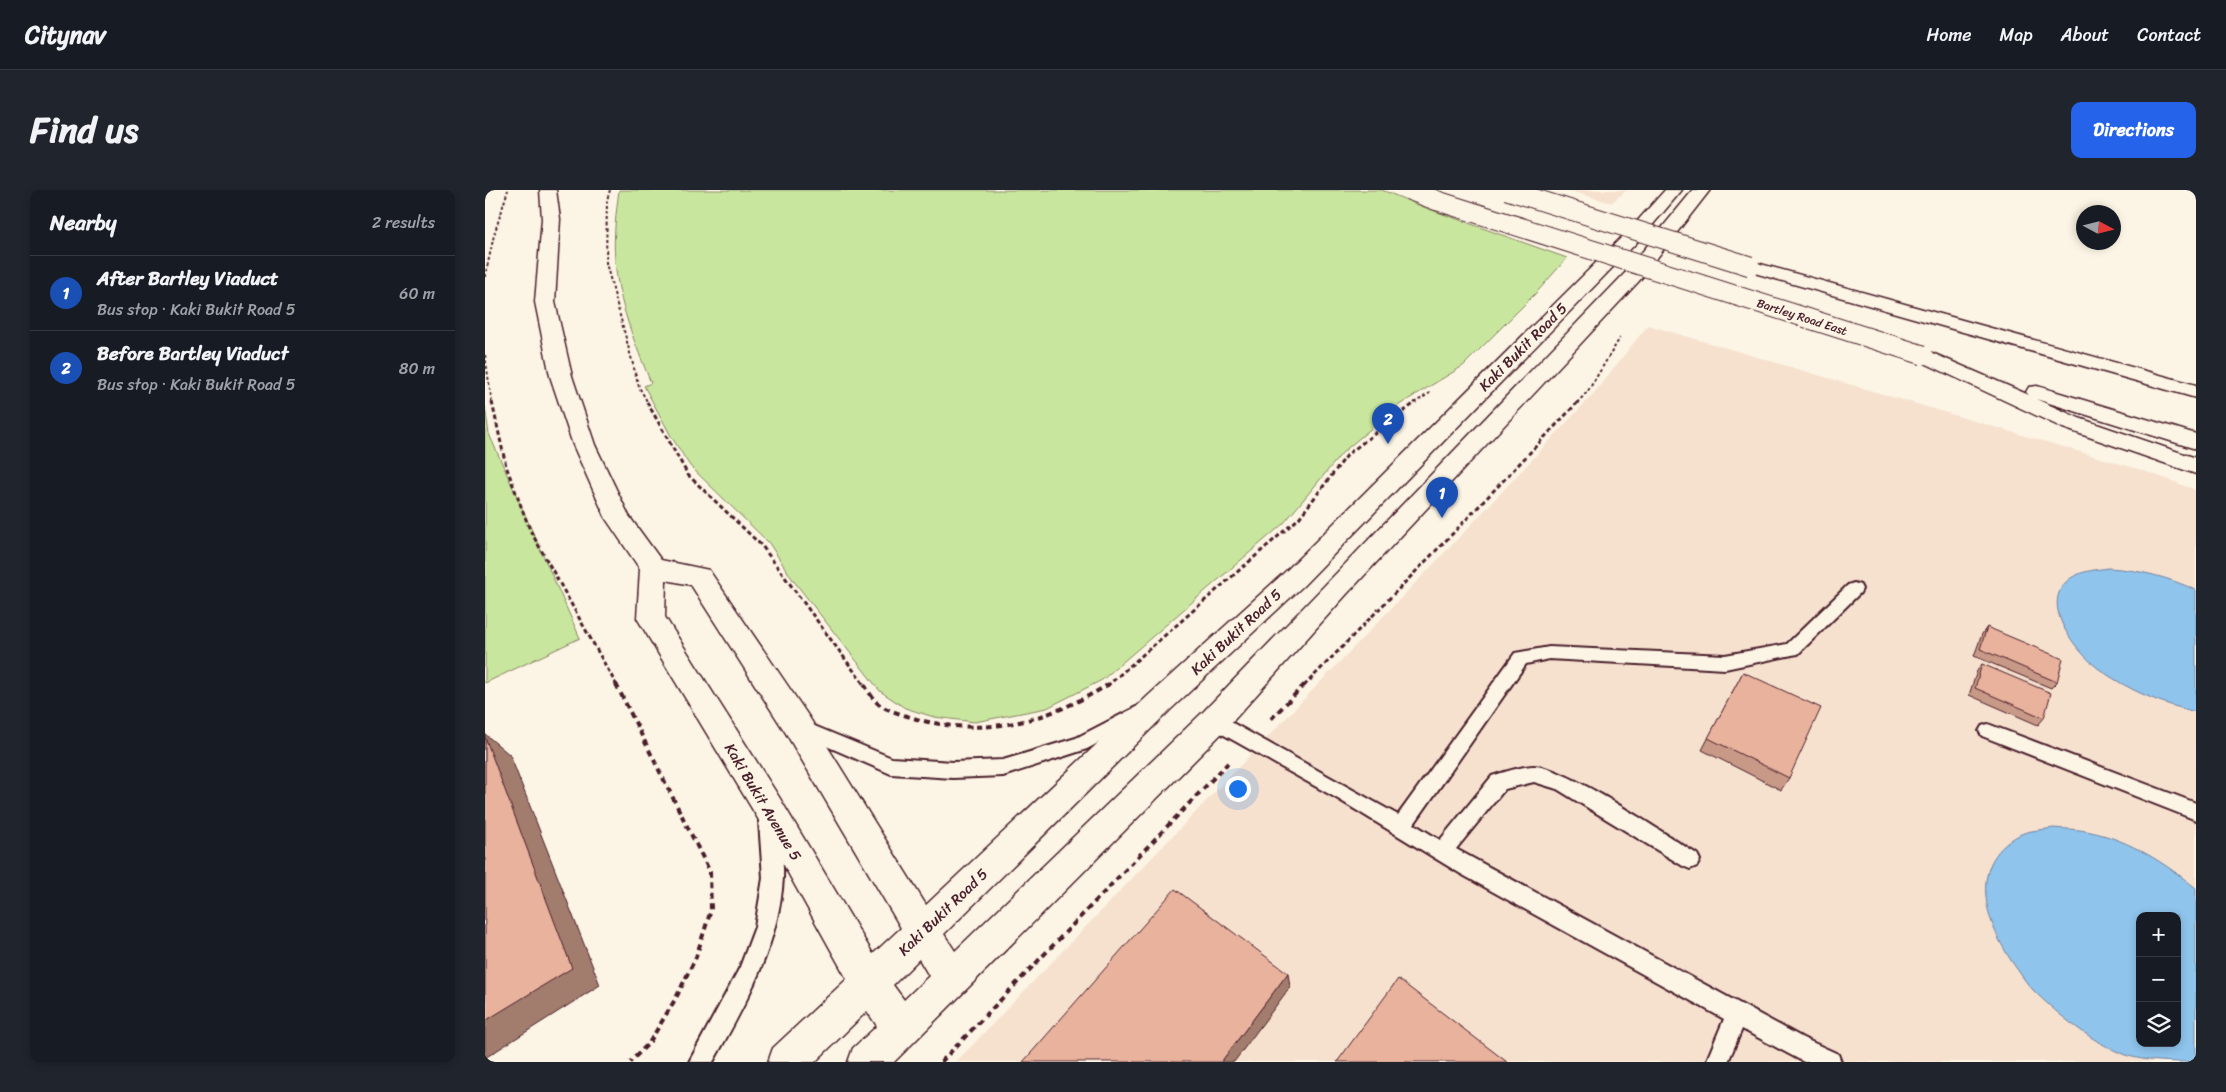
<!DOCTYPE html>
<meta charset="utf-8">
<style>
body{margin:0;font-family:Sriracha,sans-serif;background:#20242c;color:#f1f3f6}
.controls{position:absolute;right:15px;bottom:15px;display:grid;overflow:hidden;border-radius:10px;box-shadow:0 2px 8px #0003}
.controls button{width:45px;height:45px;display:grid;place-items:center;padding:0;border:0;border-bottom:1px solid #363941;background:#171b24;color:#f1f3f6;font:25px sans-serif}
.compass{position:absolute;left:1591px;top:15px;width:45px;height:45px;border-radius:50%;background:#171b24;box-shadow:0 2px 8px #0003;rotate:97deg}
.you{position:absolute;left:752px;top:598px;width:18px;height:18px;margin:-12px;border:4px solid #fff;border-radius:50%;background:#1a73e8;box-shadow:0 0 0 8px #1a73e833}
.badge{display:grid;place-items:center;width:32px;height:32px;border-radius:50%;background:#2563eb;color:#fff;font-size:16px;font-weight:700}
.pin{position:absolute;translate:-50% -41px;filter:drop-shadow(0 1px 2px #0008)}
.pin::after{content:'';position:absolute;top:26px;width:18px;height:15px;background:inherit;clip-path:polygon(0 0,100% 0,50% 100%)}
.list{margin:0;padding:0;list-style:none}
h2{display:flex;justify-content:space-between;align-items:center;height:65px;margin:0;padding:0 20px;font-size:21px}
h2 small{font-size:16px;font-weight:400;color:#9ea1a6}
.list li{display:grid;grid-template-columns:32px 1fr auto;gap:15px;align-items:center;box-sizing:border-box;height:75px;padding:0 20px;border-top:1px solid #363941}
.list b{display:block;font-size:19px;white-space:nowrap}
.list p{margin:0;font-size:16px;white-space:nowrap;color:#9ea1a6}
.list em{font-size:16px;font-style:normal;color:#9ea1a6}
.icon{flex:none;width:28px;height:28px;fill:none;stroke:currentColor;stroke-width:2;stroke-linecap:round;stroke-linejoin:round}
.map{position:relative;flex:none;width:1711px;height:872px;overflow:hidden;border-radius:10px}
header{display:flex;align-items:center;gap:30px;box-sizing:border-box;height:70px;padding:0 25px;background:#171b24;border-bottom:1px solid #363941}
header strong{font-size:24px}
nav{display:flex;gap:28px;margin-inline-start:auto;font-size:18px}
.intro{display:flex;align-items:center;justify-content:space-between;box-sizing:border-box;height:120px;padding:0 30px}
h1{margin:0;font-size:35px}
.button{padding:12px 22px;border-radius:10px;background:#2563eb;color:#fff;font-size:18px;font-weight:700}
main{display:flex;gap:30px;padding:0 30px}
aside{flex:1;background:#171b24;border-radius:10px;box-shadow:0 2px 8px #0003}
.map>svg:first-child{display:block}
.built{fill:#f6e1cf;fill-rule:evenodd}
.green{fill:#c8e69e;stroke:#898264}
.water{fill:#8fc4ec;stroke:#73829f;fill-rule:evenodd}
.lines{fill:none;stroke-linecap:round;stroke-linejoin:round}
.service-casing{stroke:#4a1f2b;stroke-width:4}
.minor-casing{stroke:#4a1f2b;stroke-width:3}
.trunk-casing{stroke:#4a1f2b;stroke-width:3}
.path-far2{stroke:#4a1f2b;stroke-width:2;stroke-dasharray:3 2.5;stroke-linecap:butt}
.path-far1{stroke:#4a1f2b;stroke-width:3;stroke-dasharray:4.5 3;stroke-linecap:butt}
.path{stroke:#4a1f2b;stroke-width:4;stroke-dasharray:6 4.5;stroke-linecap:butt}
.service{fill:#fcf5e5;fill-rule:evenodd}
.minor{fill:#fcf5e5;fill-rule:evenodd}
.trunk{fill:#fcf5e5;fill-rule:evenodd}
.trunk-bridge-casing{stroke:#4a1f2b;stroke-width:21;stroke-linecap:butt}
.trunk-bridge{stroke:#fcf5e5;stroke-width:19}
.wall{fill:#c89987;stroke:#4a1f2b}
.shaded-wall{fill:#a27d6e;stroke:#4a1f2b}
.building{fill:#e8b29d;stroke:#4a1f2b}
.labels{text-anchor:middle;stroke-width:4.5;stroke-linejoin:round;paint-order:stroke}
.far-street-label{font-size:12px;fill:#4a1f2b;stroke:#fcf5e5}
.street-label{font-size:15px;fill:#4a1f2b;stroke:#fcf5e5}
</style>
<header>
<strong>Citynav</strong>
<nav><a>Home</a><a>Map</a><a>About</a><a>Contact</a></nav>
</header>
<div class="intro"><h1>Find us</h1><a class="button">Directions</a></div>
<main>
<aside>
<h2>Nearby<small>2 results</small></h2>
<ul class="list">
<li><span class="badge" style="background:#1a4fb4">1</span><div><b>After Bartley Viaduct</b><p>Bus stop · Kaki Bukit Road 5</p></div><em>60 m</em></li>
<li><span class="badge" style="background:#1a4fb4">2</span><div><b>Before Bartley Viaduct</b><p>Bus stop · Kaki Bukit Road 5</p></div><em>80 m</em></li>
</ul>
</aside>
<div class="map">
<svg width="1711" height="872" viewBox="0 0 1711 872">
<rect width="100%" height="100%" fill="#fcf5e5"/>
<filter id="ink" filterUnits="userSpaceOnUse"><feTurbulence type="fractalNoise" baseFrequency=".02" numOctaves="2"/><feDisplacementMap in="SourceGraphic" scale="10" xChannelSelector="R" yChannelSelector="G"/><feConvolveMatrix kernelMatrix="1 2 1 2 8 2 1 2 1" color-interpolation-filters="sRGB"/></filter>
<g filter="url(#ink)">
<g class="built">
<path d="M1082 0H1142L1126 13Z"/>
<path d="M1163 135 1660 281 1711 300V872H471L984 337 1108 204ZM1655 726H1692V853H1655Z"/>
</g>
<g class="green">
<path d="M134 0H897L941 18 1082 68 1052 102 978 176 914 215 858 262 799 333 617 490 562 518 490 532 449 527 420 518 395 501 308 390 284 353 205 276 186 246 159 196 166 193C150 154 133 112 130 70 128 47 131 23 134 0Z"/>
<path d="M0 216 4 244 95 448 0 493Z"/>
</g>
<g class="water">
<path d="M1624 378C1655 380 1682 387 1711 400V522C1676 514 1643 500 1614 479 1593 463 1555 418 1581 392 1592 381 1609 380 1624 378Z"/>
<path d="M1568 638C1580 639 1594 639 1606 642 1645 650 1681 674 1711 698V872C1687 872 1663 872 1640 865 1607 852 1573 825 1548 800 1542 794 1537 786 1532 779 1503 739 1478 676 1534 645 1543 640 1558 640 1568 638ZM1655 726H1692V853H1655Z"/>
</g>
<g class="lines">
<g class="service-casing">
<g id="service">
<path d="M1369 393 1375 395 1377 399 1375 403 1313 464 1307 465 1240 479 1064 469 1041 474 929 634 955 650 1007 586C1019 582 1035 577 1048 576 1079 575 1181 645 1212 664L1215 670 1212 676 1205 679 1198 676 1072 599 1049 592 1020 599 971 659 1318 848 1353 864 1356 872H1319L1257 839 1243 872H1221L1239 829 976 684 853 609 723 536 720 531 723 526 729 524 735 526 913 625 1030 463 1064 457 1240 465 1302 454 1363 395Z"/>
<path d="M651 517 657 519 660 524 657 529 602 559 518 586 468 588 406 584 309 542 306 537 309 532 315 530 407 568 468 572 518 570 591 548Z"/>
<path d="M1503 534 1711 613V630L1497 546 1494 541 1497 536Z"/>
<path d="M284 622 291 625 294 631C295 650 299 669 298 688 294 755 260 815 228 872H204L255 777 270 737 278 688 274 631 277 625Z"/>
</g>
</g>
<g class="minor-casing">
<path id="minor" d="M55 0H71L75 29 70 112 87 186 110 255 144 326 176 370 224 380 324 527 441 715 665 504 801 381 1147 37 1180 0H1197L1159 45 819 395 685 520 459 744 470 761 718 522 1140 83 1208 0H1225L1154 91 861 405 740 540 409 872H363L368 858 392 836 382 821 330 872H283L288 858 362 789 272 627 152 428 155 379 121 329 88 255 65 186 50 112 57 29ZM181 390 206 395 302 545 416 738 388 764 294 607 180 427ZM434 769 444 786 419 810 408 795Z"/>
</g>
<g class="trunk-casing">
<g id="trunk">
<path d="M1265 71 1711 195V208L1259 80 1256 76 1259 72Z"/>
<path d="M1438 159 1544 205 1541 202 1544 197 1552 196 1711 244V259L1551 209 1594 228 1711 268V284L1578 238 1431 169 1428 165 1431 161Z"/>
</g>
</g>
<g class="path-far2">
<path d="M125 0 122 10 121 73 154 197 163 213"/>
<path d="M0 87 9 45 23 0"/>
<path d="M0 165 7 213"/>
<path d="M929 213 945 203"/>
<path d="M1092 213 1103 201 1135 148"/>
</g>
<g class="path-far1">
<path d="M7 212 21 276 45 340 132 496"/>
<path d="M162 212 203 285 277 356 380 496"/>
<path d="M622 496 814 328 863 264 931 212"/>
<path d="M819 496 976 335 1093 212"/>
</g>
<g class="path">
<path d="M131 494 225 682 226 720 211 767 191 808 164 853 145 872"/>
<path d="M379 494C383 501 389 511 395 515 406 522 422 526 435 530 504 547 564 531 624 494"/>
<path d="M786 529 820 494"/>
<path d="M456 872 743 573"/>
</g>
<use href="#service" class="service"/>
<use href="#minor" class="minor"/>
<use href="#trunk" class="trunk"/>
<g class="trunk-bridge-casing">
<g id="trunk-bridge">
<path d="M924 0 953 11 1438 165"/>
<path d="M1022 0 1265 76"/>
</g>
</g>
<use href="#trunk-bridge" class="trunk-bridge"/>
</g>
<g class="wall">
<path d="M1502 437 1572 492 1566 498 1489 466 1497 444Z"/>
<path d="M1497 474 1559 528 1553 535 1484 505 1492 481Z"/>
<path d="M1258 482 1304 588 1296 600 1217 560Z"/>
</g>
<g class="shaded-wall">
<path d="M0 544 25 565 115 795 0 868Z"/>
<path d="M803 783 805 797 749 872H736Z"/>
</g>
<g class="building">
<path d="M1502 437 1578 469 1572 492 1495 459Z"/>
<path d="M1497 474 1566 503 1559 528 1490 498Z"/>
<path d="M1258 482 1336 518 1304 588 1223 548Z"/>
<path d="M0 547 87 778 0 831Z"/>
<path d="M690 699 803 783 736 872H538Z"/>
<path d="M913 789 1022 872H852Z"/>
</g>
</g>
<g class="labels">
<g class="far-street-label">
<text transform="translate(1317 127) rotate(18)" y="4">Bartley Road East</text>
</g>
<g class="street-label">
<text transform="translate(1038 157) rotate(-45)" y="5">Kaki Bukit Road 5</text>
<text transform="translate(751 442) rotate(-43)" y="5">Kaki Bukit Road 5</text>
<text transform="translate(278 612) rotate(59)" y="5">Kaki Bukit Avenue 5</text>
<text transform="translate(458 722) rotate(-44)" y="5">Kaki Bukit Road 5</text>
</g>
</g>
</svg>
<div class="controls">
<button>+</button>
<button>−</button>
<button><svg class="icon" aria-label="layers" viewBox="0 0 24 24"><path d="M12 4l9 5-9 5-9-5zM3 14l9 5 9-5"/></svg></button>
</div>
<svg class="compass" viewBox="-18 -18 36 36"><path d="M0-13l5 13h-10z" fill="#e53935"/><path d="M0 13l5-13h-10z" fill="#9ea1a6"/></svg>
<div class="you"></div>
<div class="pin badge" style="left:957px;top:328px;background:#1a4fb4">1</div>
<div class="pin badge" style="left:903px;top:254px;background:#1a4fb4">2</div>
</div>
</main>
